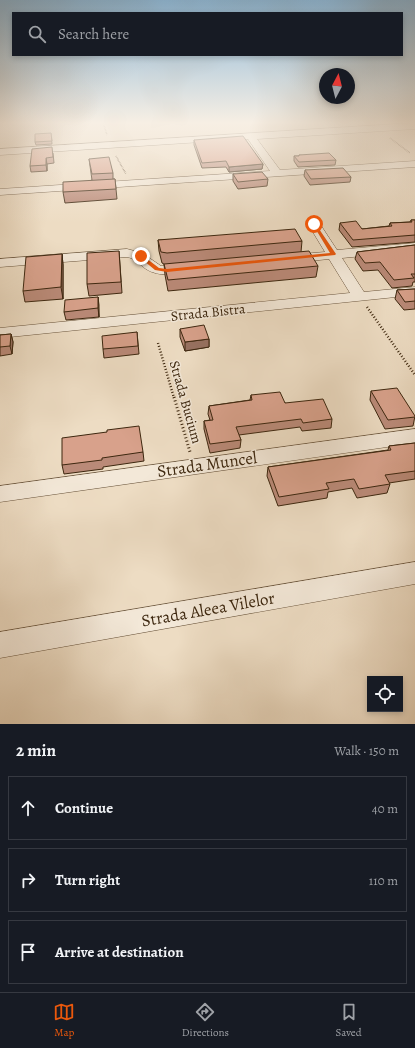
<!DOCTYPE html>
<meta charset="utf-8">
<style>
body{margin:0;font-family:Alegreya,serif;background:#20242c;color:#f1f3f6}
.controls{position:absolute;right:12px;bottom:12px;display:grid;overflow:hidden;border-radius:0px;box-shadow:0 2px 6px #0003}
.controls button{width:36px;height:36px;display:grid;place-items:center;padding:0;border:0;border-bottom:1px solid #363941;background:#171b24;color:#f1f3f6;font:20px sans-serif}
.compass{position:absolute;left:319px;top:68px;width:36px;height:36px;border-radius:50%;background:#171b24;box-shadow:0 2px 6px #0003;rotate:7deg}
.stop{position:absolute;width:12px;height:12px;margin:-9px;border:3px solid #ea580c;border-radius:50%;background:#fff}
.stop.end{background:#ea580c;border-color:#fff;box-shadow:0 1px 4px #0008}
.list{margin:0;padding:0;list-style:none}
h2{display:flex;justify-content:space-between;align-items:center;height:52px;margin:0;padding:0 16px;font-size:17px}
h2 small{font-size:13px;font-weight:400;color:#9ea1a6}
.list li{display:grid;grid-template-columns:26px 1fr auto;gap:12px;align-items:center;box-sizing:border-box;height:64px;margin:0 8px 8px;padding:0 8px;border:1px solid #363941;border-radius:0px}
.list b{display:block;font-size:15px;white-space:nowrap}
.list em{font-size:13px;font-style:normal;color:#9ea1a6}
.icon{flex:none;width:22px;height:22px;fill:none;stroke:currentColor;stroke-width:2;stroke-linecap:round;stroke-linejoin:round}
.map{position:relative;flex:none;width:415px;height:724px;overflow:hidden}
.search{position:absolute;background:#171b24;box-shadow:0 2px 6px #0003;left:12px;right:12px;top:12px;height:44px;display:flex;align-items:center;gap:10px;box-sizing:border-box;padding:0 14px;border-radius:0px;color:#9ea1a6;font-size:15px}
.sheet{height:268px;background:#171b24}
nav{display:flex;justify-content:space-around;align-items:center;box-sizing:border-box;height:56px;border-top:1px solid #363941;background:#171b24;font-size:11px;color:#9ea1a6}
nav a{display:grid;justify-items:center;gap:2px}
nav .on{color:#ea580c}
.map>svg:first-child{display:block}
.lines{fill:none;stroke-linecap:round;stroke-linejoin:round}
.street-casing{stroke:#69543c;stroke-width:1}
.path-far2{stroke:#3d270f;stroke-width:1.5;stroke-dasharray:0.5 1;stroke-linecap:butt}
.path-far1{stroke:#3d270f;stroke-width:2.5;stroke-dasharray:1 2;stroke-linecap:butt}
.path{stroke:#3d270f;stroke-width:3;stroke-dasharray:1 2.5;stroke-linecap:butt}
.street{fill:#f3e8d8;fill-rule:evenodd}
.wall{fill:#ba8a78;stroke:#3d270f}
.shaded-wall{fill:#977161;stroke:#3d270f}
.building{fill:#d8a18b;stroke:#3d270f}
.route{fill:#ea580c}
.labels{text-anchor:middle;stroke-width:3;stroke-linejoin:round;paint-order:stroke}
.street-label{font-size:14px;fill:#3d270f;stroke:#f3e8d8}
.near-street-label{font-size:17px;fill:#3d270f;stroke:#f3e8d8}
</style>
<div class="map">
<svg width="415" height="724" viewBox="0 0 415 724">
<rect width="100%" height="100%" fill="#eddcc3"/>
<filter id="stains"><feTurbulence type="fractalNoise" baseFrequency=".005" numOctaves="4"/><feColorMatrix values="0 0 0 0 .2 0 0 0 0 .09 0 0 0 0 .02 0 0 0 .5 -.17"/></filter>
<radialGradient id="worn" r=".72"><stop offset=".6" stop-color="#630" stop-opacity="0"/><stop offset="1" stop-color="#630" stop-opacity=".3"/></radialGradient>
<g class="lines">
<g class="street-casing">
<g id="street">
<path d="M415 123V129L257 139 280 170 415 161V167L0 195V189L270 171 248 139 0 155V149Z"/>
<path d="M314 220 318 221 337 250 415 243V251L342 258 364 292 415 287V295L0 338V328L350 293 329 259 290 263 285 262 283 259 285 256 290 255 325 252 308 224 310 221Z"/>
<path d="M127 249 142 253 161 266H191L193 269 191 272C177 275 158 277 146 269 140 265 135 258 127 257L0 267V259Z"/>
<path d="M415 429V443L0 502V486Z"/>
<path d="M415 562V584L0 658V632Z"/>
</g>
</g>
<g class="path-far2">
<path d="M103 122 107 135"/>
<path d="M390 138 410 153"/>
<path d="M116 156 126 174"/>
</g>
<g class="path-far1">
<path d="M367 307 415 375"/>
<path d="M158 343 174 398"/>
</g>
<path class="path" d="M174 397 190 452"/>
<use href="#street" class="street"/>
</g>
<g class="wall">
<path d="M51 133 52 144 36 145 35 142Z"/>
<path d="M194 140 263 164 262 169 229 172 226 167 202 168 194 145Z"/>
<path d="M53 153 54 163 47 164V171L31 172 30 166Z"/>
<path d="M299 155 336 160 335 165 298 167 294 161V156H299Z"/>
<path d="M89 159 113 173V179H115L117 199 65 203 63 192 92 180Z"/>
<path d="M305 170 351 177 350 182 310 185 304 176Z"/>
<path d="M233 174 268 179 267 186 238 189 233 181Z"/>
<path d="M411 220H415V242L352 247 339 230 340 223 362 229 389 226 390 223 410 222Z"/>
<path d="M158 240 302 241 301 252 318 266 316 277 168 291 165 275 164 264 162 263 159 251Z"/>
<path d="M415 245V282H413L412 286 392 288 378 270 363 271 355 259 357 252Z"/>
<path d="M119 251 122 293 89 296 87 284Z"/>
<path d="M62 254 63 265V299L25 302 23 291Z"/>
<path d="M415 289V309L404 310 395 299 397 290Z"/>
<path d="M98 297 99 317 66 320 64 312Z"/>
<path d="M180 329 209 339V347L185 351 180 337Z"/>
<path d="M137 332 139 354 104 358 103 349Z"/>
<path d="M11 334 13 342 12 354 0 356V335Z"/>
<path d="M371 391 415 416 413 426 385 429 370 400Z"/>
<path d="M251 395 285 403 332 419 331 428 302 431 300 427 239 435 241 440 240 448 210 453 204 429V421L210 420 208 414 209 406 250 400Z"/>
<path d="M107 432 143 452 144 461 103 467V469L64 474 62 465Z"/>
<path d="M415 443V479L389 483 390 484 387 493 357 498 352 488 328 492 327 498 278 506 267 476 268 467 388 450 389 446Z"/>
</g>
<g class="shaded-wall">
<path d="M46 158 47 164V171L46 165Z"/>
<path d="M263 164 262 169 229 172V167Z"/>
<path d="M62 254 63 265V299L61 287Z"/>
<path d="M98 297 99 305V317L98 308Z"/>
<path d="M11 334 13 342 12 354 10 346Z"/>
<path d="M209 339V347L185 351V342Z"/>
</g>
<g class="building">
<path d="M51 133 52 141 35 142V134Z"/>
<path d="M243 136 263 164 229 167 226 161 202 163 194 140Z"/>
<path d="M52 147 53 157 46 158V165L30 166 32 149Z"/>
<path d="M329 153 336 160 299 162 294 156H299V155Z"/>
<path d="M109 157 113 173 92 174 89 159Z"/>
<path d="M343 168 351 177 311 179 305 170Z"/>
<path d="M262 172 268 179 238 182 233 174Z"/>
<path d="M115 179 116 189 63 192V182Z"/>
<path d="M411 220H415V235L353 240 340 223 356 221 362 229 392 226 390 223 412 222Z"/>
<path d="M295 229 302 241 167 253 161 252 158 240Z"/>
<path d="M415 245V274H411L414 278 394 280 380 262 365 263 357 252Z"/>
<path d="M119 251 121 282 87 284V253Z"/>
<path d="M309 251 318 266 168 280 164 264Z"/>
<path d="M62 254 61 287 23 291 26 257Z"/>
<path d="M415 289V301L405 302 397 290Z"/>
<path d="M98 297V308L64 312 65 300Z"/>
<path d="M204 325 209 339 185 342 180 329Z"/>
<path d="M137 332 138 346 103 349 102 336Z"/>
<path d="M11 334 10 346 0 347V335Z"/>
<path d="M397 388 415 416V417L388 420 371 391Z"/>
<path d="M280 392 285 403 323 399 332 419 303 423 301 419 236 427 241 440 210 444 204 421 213 420 209 406 252 400 251 395Z"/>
<path d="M139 426 143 452 102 458V460L62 465V438L107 432V430Z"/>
<path d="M415 443V471L385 475 390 484 359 489 354 479 326 483 329 489 279 497 268 467 391 450 389 446Z"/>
</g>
<linearGradient id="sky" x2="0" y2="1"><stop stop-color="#8ab6d7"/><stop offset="0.55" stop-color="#f7efe4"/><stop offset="1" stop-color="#f7efe4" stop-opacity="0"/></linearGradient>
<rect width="415" height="223" fill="url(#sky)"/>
<path class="route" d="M312 223H315L336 254 335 255 167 272 155 270 138 256 142 255 159 268 167 269 330 253Z"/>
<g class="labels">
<g class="street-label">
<text transform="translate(208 312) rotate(-6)" y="5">Strada Bistra</text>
<text transform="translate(186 402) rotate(74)" y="5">Strada Bucium</text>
</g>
<g class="near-street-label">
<text transform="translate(207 464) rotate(-8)" y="6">Strada Muncel</text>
<text transform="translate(208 609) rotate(-10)" y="6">Strada Aleea Vilelor</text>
</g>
</g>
<rect width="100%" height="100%" filter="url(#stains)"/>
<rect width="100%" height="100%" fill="url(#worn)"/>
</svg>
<div class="controls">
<button><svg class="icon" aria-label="locate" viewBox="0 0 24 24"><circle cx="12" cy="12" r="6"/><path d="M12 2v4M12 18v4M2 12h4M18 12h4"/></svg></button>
</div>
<svg class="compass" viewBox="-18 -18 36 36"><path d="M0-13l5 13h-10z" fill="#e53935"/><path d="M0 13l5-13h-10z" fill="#9ea1a6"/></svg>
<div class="stop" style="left:314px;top:224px"></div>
<div class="stop end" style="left:141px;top:256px"></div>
<div class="search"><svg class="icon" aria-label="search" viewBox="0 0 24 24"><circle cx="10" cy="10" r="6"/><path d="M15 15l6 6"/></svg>Search here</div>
</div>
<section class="sheet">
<h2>2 min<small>Walk · 150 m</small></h2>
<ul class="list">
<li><svg class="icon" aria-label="ahead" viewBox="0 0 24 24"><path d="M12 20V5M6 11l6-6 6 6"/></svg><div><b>Continue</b></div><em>40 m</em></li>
<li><svg class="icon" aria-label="right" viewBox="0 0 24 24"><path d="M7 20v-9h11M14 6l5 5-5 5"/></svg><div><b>Turn right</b></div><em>110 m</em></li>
<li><svg class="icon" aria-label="arrive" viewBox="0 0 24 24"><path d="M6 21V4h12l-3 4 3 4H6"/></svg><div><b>Arrive at destination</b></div></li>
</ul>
</section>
<nav>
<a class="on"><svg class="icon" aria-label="map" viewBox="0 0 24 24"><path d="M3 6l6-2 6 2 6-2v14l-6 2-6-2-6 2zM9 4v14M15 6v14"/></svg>Map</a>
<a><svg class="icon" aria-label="directions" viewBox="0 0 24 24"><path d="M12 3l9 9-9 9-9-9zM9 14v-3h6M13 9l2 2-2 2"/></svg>Directions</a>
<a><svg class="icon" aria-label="saved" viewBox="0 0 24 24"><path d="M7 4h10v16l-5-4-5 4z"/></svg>Saved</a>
</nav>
